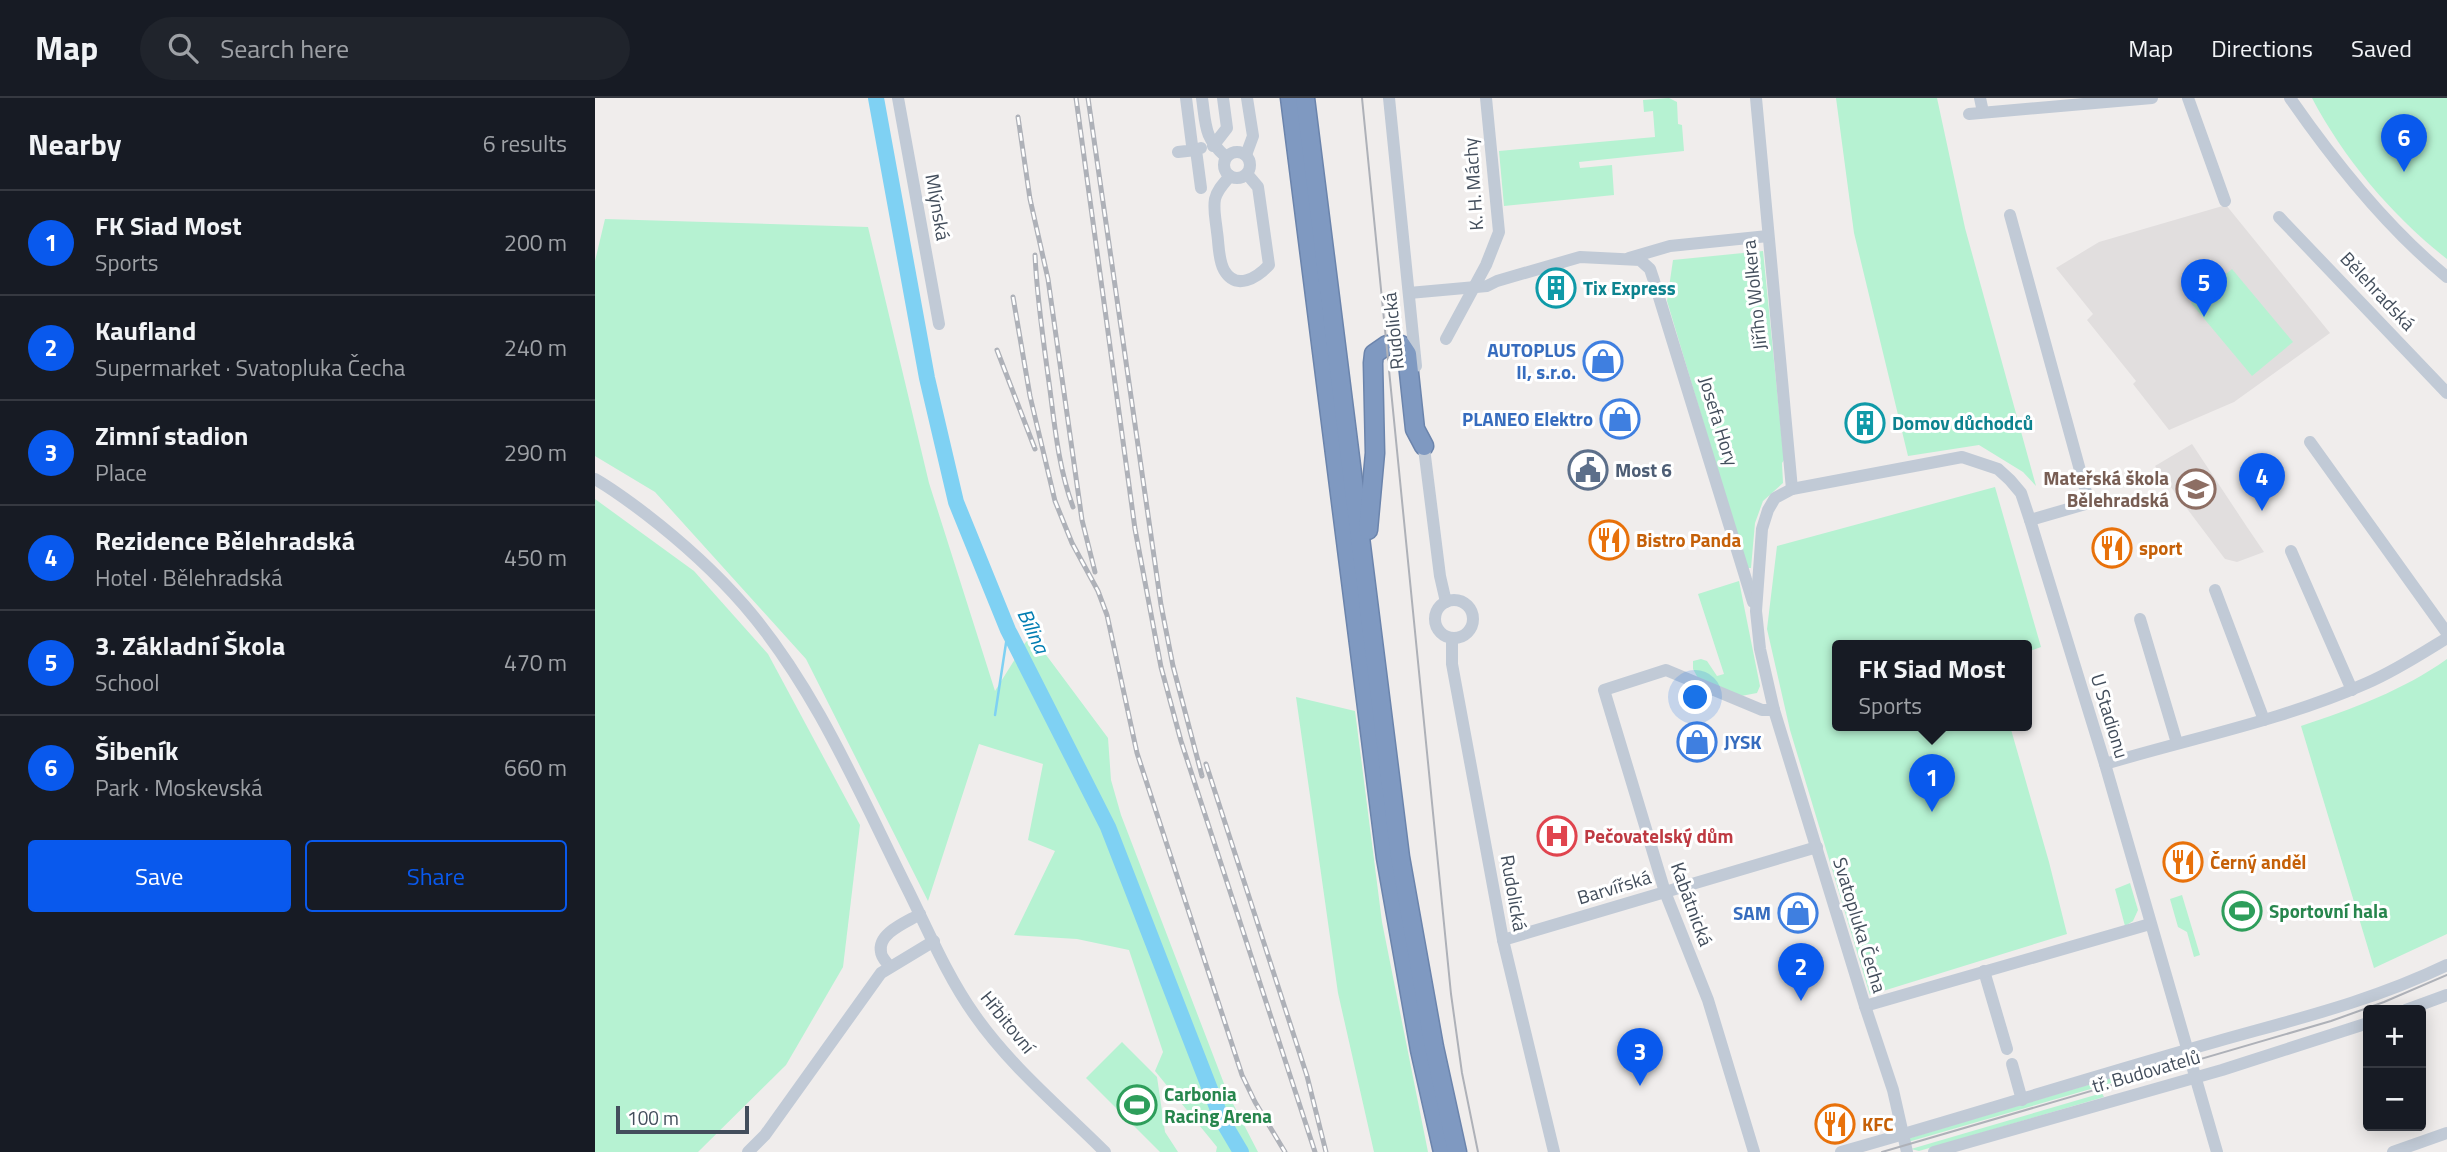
<!DOCTYPE html>
<meta charset="utf-8">
<style>
body{margin:0;font-family:"Titillium Web",sans-serif;background:#20242c;color:#f1f3f6}
.controls{position:absolute;right:21px;bottom:21px;display:grid;overflow:hidden;border-radius:7px;box-shadow:0 4px 18px #0003}
.controls button{width:63px;height:63px;display:grid;place-items:center;padding:0;border:0;border-bottom:2px solid #363941;background:#171b24;color:#f1f3f6;font:35px sans-serif}
.scale{position:absolute;left:21px;bottom:18px;width:133px;box-sizing:border-box;padding-left:7px;border:4px solid #434e5c;border-top:0;font-size:19px;line-height:24px;white-space:nowrap;color:#434e5c;-webkit-text-stroke:5px #fff;paint-order:stroke}
.you{position:absolute;left:1101px;top:600px;width:24px;height:24px;margin:-18px;border:5px solid #fff;border-radius:50%;background:#1a73e8;box-shadow:0 0 0 10px #1a73e833}
.badge{display:grid;place-items:center;width:46px;height:46px;border-radius:50%;background:#0959ed;color:#fff;font-size:23px;font-weight:700}
.pin{position:absolute;translate:-50% -58px;filter:drop-shadow(0 2px 4px #0008)}
.pin::after{content:'';position:absolute;top:37px;width:24px;height:21px;background:inherit;clip-path:polygon(0 0,100% 0,50% 100%)}
.popup{position:absolute;left:1237px;top:542px;width:200px;height:91px;box-sizing:border-box;display:grid;place-content:center;border-radius:7px;background:#171b24;filter:drop-shadow(0 2px 5px #0005);font-size:23px;white-space:nowrap;color:#9ea1a6}
.popup b{font-size:26px;color:#f1f3f6}
.popup::after{content:'';position:absolute;left:50%;top:100%;margin-left:-14px;border:14px solid transparent;border-top-color:#171b24}
.list{margin:0;padding:0;list-style:none}
h2{display:flex;justify-content:space-between;align-items:center;height:91px;margin:0;padding:0 28px;font-size:30px}
h2 small{font-size:23px;font-weight:400;color:#9ea1a6}
.list li{display:grid;grid-template-columns:46px 1fr auto;gap:21px;align-items:center;box-sizing:border-box;height:105px;padding:0 28px;border-top:2px solid #363941}
.list b{display:block;font-size:26px;white-space:nowrap}
.list p{margin:0;font-size:23px;white-space:nowrap;color:#9ea1a6}
.list em{font-size:23px;font-style:normal;color:#9ea1a6}
.actions{display:flex;gap:14px;padding:21px 28px}
.actions a{flex:1;padding:16px 0;border:2px solid #0959ed;border-radius:7px;text-align:center;font-size:24px;color:#0959ed}
.actions .main{background:#0959ed;color:#fff}
.icon{flex:none;width:38px;height:38px;fill:none;stroke:currentColor;stroke-width:2;stroke-linecap:round;stroke-linejoin:round}
.map{position:relative;flex:none;width:1852px;height:1054px;overflow:hidden}
header{display:flex;align-items:center;gap:42px;box-sizing:border-box;height:98px;padding:0 35px;background:#171b24;border-bottom:2px solid #363941}
header strong{font-size:33px}
nav{display:flex;gap:38px;margin-inline-start:auto;font-size:24px}
.search{width:490px;height:63px;background:#20242c;display:flex;align-items:center;gap:18px;box-sizing:border-box;padding:0 24px;border-radius:38px;color:#9ea1a6;font-size:26px}
main{display:flex}
aside{flex:1;background:#171b24}
.map>svg:first-child{display:block}
.education{fill:#e1dede}
.green{fill:#b6f2d2}
.lines{fill:none;stroke-linecap:round;stroke-linejoin:round}
.stream{stroke:#7fd1f3;stroke-width:2.5}
.river{stroke:#7fd1f3;stroke-width:16}
.highway-casing{stroke:#6b84ac;stroke-width:21}
.minor{stroke:#c1cad6;stroke-width:12}
.highway{stroke:#7f99c1;stroke-width:18}
.tram{stroke:#aeb1b8;stroke-width:2}
.rail-casing{stroke:#aeb1b8;stroke-width:5}
.rail{stroke:#fff;stroke-width:2.5;stroke-dasharray:8;stroke-linecap:butt}
.labels{text-anchor:middle;stroke-width:6;stroke-linejoin:round;paint-order:stroke}
.street-label{font-size:19px;fill:#434e5c;stroke:#fff}
.culture-label{font-size:19px;font-weight:bold;fill:#0d838f;stroke:#fff;text-anchor:start}
.shop-label{font-size:19px;font-weight:bold;fill:#366cbe;stroke:#fff;text-anchor:end}
.service-label{font-size:19px;font-weight:bold;fill:#4e5e75;stroke:#fff;text-anchor:start}
.education-label{font-size:19px;font-weight:bold;fill:#785e54;stroke:#fff;text-anchor:end}
.food-label{font-size:19px;font-weight:bold;fill:#c56008;stroke:#fff;text-anchor:start}
.health-label{font-size:19px;font-weight:bold;fill:#be3a42;stroke:#fff;text-anchor:start}
.leisure-label{font-size:19px;font-weight:bold;fill:#27864d;stroke:#fff;text-anchor:start}
.water-label{font-size:21px;font-style:italic;fill:#007db2;stroke:#fff}
</style>
<header>
<strong>Map</strong>
<div class="search"><svg class="icon" aria-label="search" viewBox="0 0 24 24"><circle cx="10" cy="10" r="6"/><path d="M15 15l6 6"/></svg>Search here</div>
<nav><a>Map</a><a>Directions</a><a>Saved</a></nav>
</header>
<main>
<aside>
<h2>Nearby<small>6 results</small></h2>
<ul class="list">
<li><span class="badge">1</span><div><b>FK Siad Most</b><p>Sports</p></div><em>200 m</em></li>
<li><span class="badge">2</span><div><b>Kaufland</b><p>Supermarket · Svatopluka Čecha</p></div><em>240 m</em></li>
<li><span class="badge">3</span><div><b>Zimní stadion</b><p>Place</p></div><em>290 m</em></li>
<li><span class="badge">4</span><div><b>Rezidence Bělehradská</b><p>Hotel · Bělehradská</p></div><em>450 m</em></li>
<li><span class="badge">5</span><div><b>3. Základní Škola</b><p>School</p></div><em>470 m</em></li>
<li><span class="badge">6</span><div><b>Šibeník</b><p>Park · Moskevská</p></div><em>660 m</em></li>
</ul>
<div class="actions"><a class="main">Save</a><a>Share</a></div>
</aside>
<div class="map">
<svg width="1852" height="1054" viewBox="0 0 1852 1054">
<rect width="100%" height="100%" fill="#f0edec"/>
<g class="education">
<path d="M1631 107 1735 235 1639 304 1574 332 1538 286 1541 283 1492 222 1498 216 1461 170 1504 144Z"/>
<path d="M1597 346 1652 429 1669 454 1642 464 1630 461 1560 368Z"/>
</g>
<g class="green">
<path d="M1074 0 1082 4 1083 26 1087 27 1089 53 984 64 985 70 1017 67 1019 97 909 108 904 53 1060 39 1058 13 1049 14 1048 2Z"/>
<path d="M1241 0H1342L1370 130 1441 388 1428 374 1384 347 1313 358 1259 135Z"/>
<path d="M1717 0H1852V161C1798 119 1749 61 1717 0Z"/>
<path d="M10 121 273 129 334 385 400 593 430 545 437 538 513 640 516 682 526 717 633 996 663 1054H621L622 1049 560 973 568 954 534 852 482 841 419 837 460 753 433 742 448 666 384 646 333 803 211 561 60 394 0 358V163Z"/>
<path d="M1168 153 1189 362 1187 365 1188 385 1168 403 1160 425 1156 470H1152L1072 203 1078 162Z"/>
<path d="M1637 171 1698 244 1657 278 1596 205Z"/>
<path d="M1400 389 1446 549 1432 554V548H1242V628H1415L1454 764 1472 836 1275 897 1195 632 1172 531 1182 448Z"/>
<path d="M0 401 99 473 173 556 265 727 248 869 191 967 103 1054H0Z"/>
<path d="M1144 483 1165 588 1162 595 1146 598 1103 580 1098 571V563L1106 561 1112 563 1122 578 1129 576 1103 496Z"/>
<path d="M1852 561V836L1779 870 1706 628C1757 611 1809 592 1852 561Z"/>
<path d="M701 599 760 613 787 824 833 1054H779L743 895Z"/>
<path d="M1535 785 1543 812 1538 823 1530 828 1520 791Z"/>
<path d="M1587 797 1605 857 1599 859 1592 834 1583 829 1575 801Z"/>
<path d="M527 944 562 979 570 1034 583 1054H565L491 980Z"/>
<path d="M1566 965 1568 970 1313 1044 1315 1040Z"/>
<path d="M1507 995 1509 999 1324 1053 1316 1051Z"/>
</g>
<g class="lines">
<path class="stream" d="M400 617 413 532"/>
<path class="river" d="M281 0 332 280 361 404 413 532 513 729 627 1022 646 1054"/>
<g class="highway-casing">
<g id="highway">
<path d="M695 0 791 760 825 952 848 1054"/>
<path d="M710 0 805 759 839 949 862 1054"/>
<path d="M773 432 780 355 778 265 779 256 792 247H806L812 256 820 331 829 348"/>
</g>
</g>
<g class="minor">
<path d="M303 0 344 226"/>
<path d="M607 0C611 28 609 40 631 59"/>
<path d="M794 0 821 268"/>
<path d="M1161 0 1197 391"/>
<path d="M1385 0 1388 14"/>
<path d="M1593 0 1630 103"/>
<path d="M1695 0C1740 65 1791 129 1852 179"/>
<path d="M1374 16 1557 0"/>
<path d="M618 48 632 30 628 0"/>
<circle cx="642" cy="67" r="13"/>
<path d="M583 54 601 52 597 47 591 0"/>
<path d="M651 57 658 38 652 0"/>
<path d="M635 78C629 85 622 92 620 101 618 112 621 123 622 134 624 146 623 161 629 172 641 193 662 180 674 167L663 89 652 76"/>
<path d="M606 90 601 52 606 50"/>
<path d="M1415 117 1494 405 1435 422"/>
<path d="M1684 119 1852 295"/>
<path d="M1034 160 1075 148 1173 138"/>
<path d="M814 195 892 188 902 183 985 159 1045 162 1055 171 1059 183 1158 504"/>
<path d="M851 241 891 167 904 134 891 0"/>
<path d="M828 342 845 478 851 504"/>
<path d="M1715 344 1852 535"/>
<path d="M0 381C19 392 35 404 52 417 87 444 120 474 149 507 220 589 264 694 312 790 333 832 352 878 379 916 415 968 466 1010 510 1054"/>
<path d="M1696 453 1757 592"/>
<path d="M1620 492 1669 622"/>
<circle cx="859" cy="521" r="19"/>
<path d="M1545 521 1582 645"/>
<path d="M857 540V566L908 842 959 1054"/>
<path d="M1179 612 1165 551 1161 513 1167 431 1173 412 1180 400 1197 391 1367 359 1403 371 1415 382 1426 395 1435 422 1510 666 1622 1054"/>
<path d="M1510 666C1597 640 1689 622 1772 585 1800 573 1826 556 1852 540"/>
<path d="M908 842 1222 749"/>
<path d="M295 869C292 865 286 859 286 854 282 835 312 824 325 816"/>
<path d="M1389 873 1412 951"/>
<path d="M1270 908 1555 826"/>
<path d="M1811 912 1852 897"/>
<path d="M1417 966 1427 1002"/>
<path d="M153 1054 170 1037 286 875 339 843"/>
<path d="M1159 1054 1113 902 1070 794 1009 592 1071 572 1167 612H1179L1270 908 1298 992 1312 1054"/>
<path d="M1246 1054C1371 1019 1495 979 1620 944 1701 921 1775 904 1852 867"/>
<path d="M1339 1054 1627 972 1773 925"/>
<path d="M1798 1054 1852 1035"/>
</g>
<use href="#highway" class="highway"/>
<g class="tram">
<path d="M767 0 856 896 867 975 883 1054"/>
<path d="M1287 1054 1736 923 1789 904 1852 877"/>
</g>
<g class="rail-casing">
<g id="rail">
<path d="M481 0 540 431 566 569 586 643 720 1054"/>
<path d="M493 0 566 507 578 568 607 678"/>
<path d="M423 19 435 101 453 181 487 422 500 474"/>
<path d="M440 157C442 202 449 247 455 292 460 331 464 371 478 409"/>
<path d="M418 199 435 298 460 403 477 445 503 493 512 517 542 655 647 977 660 1004 690 1054"/>
<path d="M402 252 440 351"/>
<path d="M611 666 712 978 731 1054"/>
</g>
</g>
<use href="#rail" class="rail"/>
</g>
<defs>
<g id="building-ring" transform="scale(2.0125)"><circle r="9.5" fill="#fff" stroke="#0f9aa8" stroke-width="1.5"/><path d="M-4-6H4V6H1V3H-1V6H-4ZM-2.5-4.3h1.7v1.8h-1.7ZM.8-4.3h1.7v1.8H.8ZM-2.5-1h1.7V.8h-1.7ZM.8-1h1.7V.8H.8Z" fill="#0f9aa8"/></g>
<g id="shop-ring" transform="scale(2.0125)"><circle r="9.5" fill="#fff" stroke="#3f7fe0" stroke-width="1.5"/><path d="M-5-2.5h2.3a2.7 3.5 0 0 1 5.4 0H5L5.5 6h-11ZM-1.5-2.5h3a1.5 2.3 0 0 0-3 0Z" fill="#3f7fe0"/></g>
<g id="civic-ring" transform="scale(2.0125)"><circle r="9.5" fill="#fff" stroke="#5c6f8a" stroke-width="1.5"/><path d="M-.6-6.5H3V-4.5H.6V-3L4-1V1h2V6H-6V1h2V-1L-.6-3ZM-1.2 2.5V6h2.4V2.5Z" fill="#5c6f8a"/></g>
<g id="school-ring" transform="scale(2.0125)"><circle r="9.5" fill="#fff" stroke="#8d6e63" stroke-width="1.5"/><path d="M0-5L7-2L0 1L-7-2ZM-4 1L0 2.5L4 1V4Q0 6-4 4Z" fill="#8d6e63"/></g>
<g id="restaurant-ring" transform="scale(2.0125)"><circle r="9.5" fill="#fff" stroke="#e8710a" stroke-width="1.5"/><path d="M-5-6h1v4h1v-4h1v4h1v-4h1v5L-1.5 .5V6h-2V.5L-5-1ZM5-6V6H3V1.5H1.5Q1.5-4 5-6Z" fill="#e8710a"/></g>
<g id="hospital-ring" transform="scale(2.0125)"><circle r="9.5" fill="#fff" stroke="#e0444e" stroke-width="1.5"/><path d="M-5-5h3v3.5h4V-5h3V5h-3V1.5h-4V5h-3Z" fill="#e0444e"/></g>
<g id="stadium-ring" transform="scale(2.0125)"><circle r="9.5" fill="#fff" stroke="#2e9e5b" stroke-width="1.5"/><path d="M0-5a6.5 5 0 1 0 0 10a6.5 5 0 1 0 0-10ZM-3.5-1.8h7v3.6h-7Z" fill="#2e9e5b"/></g>
</defs>
<g fill-rule="evenodd">
<use href="#building-ring" x="961" y="190"/>
<use href="#shop-ring" x="1008" y="263"/>
<use href="#shop-ring" x="1025" y="321"/>
<use href="#building-ring" x="1270" y="325"/>
<use href="#civic-ring" x="993" y="372"/>
<use href="#school-ring" x="1601" y="391"/>
<use href="#restaurant-ring" x="1014" y="442"/>
<use href="#restaurant-ring" x="1517" y="450"/>
<use href="#shop-ring" x="1102" y="644"/>
<use href="#hospital-ring" x="962" y="738"/>
<use href="#restaurant-ring" x="1588" y="764"/>
<use href="#stadium-ring" x="1647" y="813"/>
<use href="#shop-ring" x="1203" y="815"/>
<use href="#stadium-ring" x="542" y="1007"/>
<use href="#restaurant-ring" x="1240" y="1026"/>
</g>
<g class="labels">
<g class="street-label">
<text transform="translate(878 86) rotate(-94)" y="7">K. H. Máchy</text>
<text transform="translate(343 109) rotate(80)" y="7">Mlýnská</text>
<text transform="translate(1783 193) rotate(47)" y="7">Bělehradská</text>
<text transform="translate(1159 197) rotate(-96)" y="7">Jiřího Wolkera</text>
<text transform="translate(798 233) rotate(-96)" y="7">Rudolická</text>
<text transform="translate(1124 323) rotate(73)" y="7">Josefa Hory</text>
<text transform="translate(1515 618) rotate(73)" y="7">U Stadionu</text>
<text transform="translate(1019 789) rotate(-17)" y="7">Barvířská</text>
<text transform="translate(919 795) rotate(80)" y="7">Rudolická</text>
<text transform="translate(1097 806) rotate(70)" y="7">Kabátnická</text>
<text transform="translate(1265 827) rotate(73)" y="7">Svatopluka Čecha</text>
<text transform="translate(413 924) rotate(51)" y="7">Hřbitovní</text>
<text transform="translate(1551 973) rotate(-16)" y="7">tř. Budovatelů</text>
</g>
<g class="culture-label">
<text x="988" y="197">Tix Express</text>
<text x="1297" y="332">Domov důchodců</text>
</g>
<g class="shop-label">
<text x="981" y="259">AUTOPLUS<tspan x="981" dy="22">II, s.r.o.</tspan></text>
<text x="998" y="328">PLANEO Elektro</text>
<text x="1129" y="651" text-anchor="start">JYSK</text>
<text x="1176" y="822">SAM</text>
</g>
<g class="service-label">
<text x="1020" y="379">Most 6</text>
</g>
<g class="education-label">
<text x="1574" y="387">Mateřská škola<tspan x="1574" dy="22">Bělehradská</tspan></text>
</g>
<g class="food-label">
<text x="1041" y="449">Bistro Panda</text>
<text x="1544" y="457">sport</text>
<text x="1615" y="771">Černý anděl</text>
<text x="1267" y="1033">KFC</text>
</g>
<g class="health-label">
<text x="989" y="745">Pečovatelský dům</text>
</g>
<g class="leisure-label">
<text x="1674" y="820">Sportovní hala</text>
<text x="569" y="1003">Carbonia<tspan x="569" dy="22">Racing Arena</tspan></text>
</g>
<g class="water-label">
<text transform="translate(438 533) rotate(65)" y="7">Bílina</text>
</g>
</g>
</svg>
<div class="controls">
<button>+</button>
<button>−</button>
</div>
<div class="scale">100 m</div>
<div class="you"></div>
<div class="pin badge" style="left:1337px;top:714px">1</div>
<div class="popup"><b>FK Siad Most</b>Sports</div>
<div class="pin badge" style="left:1206px;top:903px">2</div>
<div class="pin badge" style="left:1045px;top:988px">3</div>
<div class="pin badge" style="left:1667px;top:413px">4</div>
<div class="pin badge" style="left:1609px;top:219px">5</div>
<div class="pin badge" style="left:1809px;top:74px">6</div>
</div>
</main>
